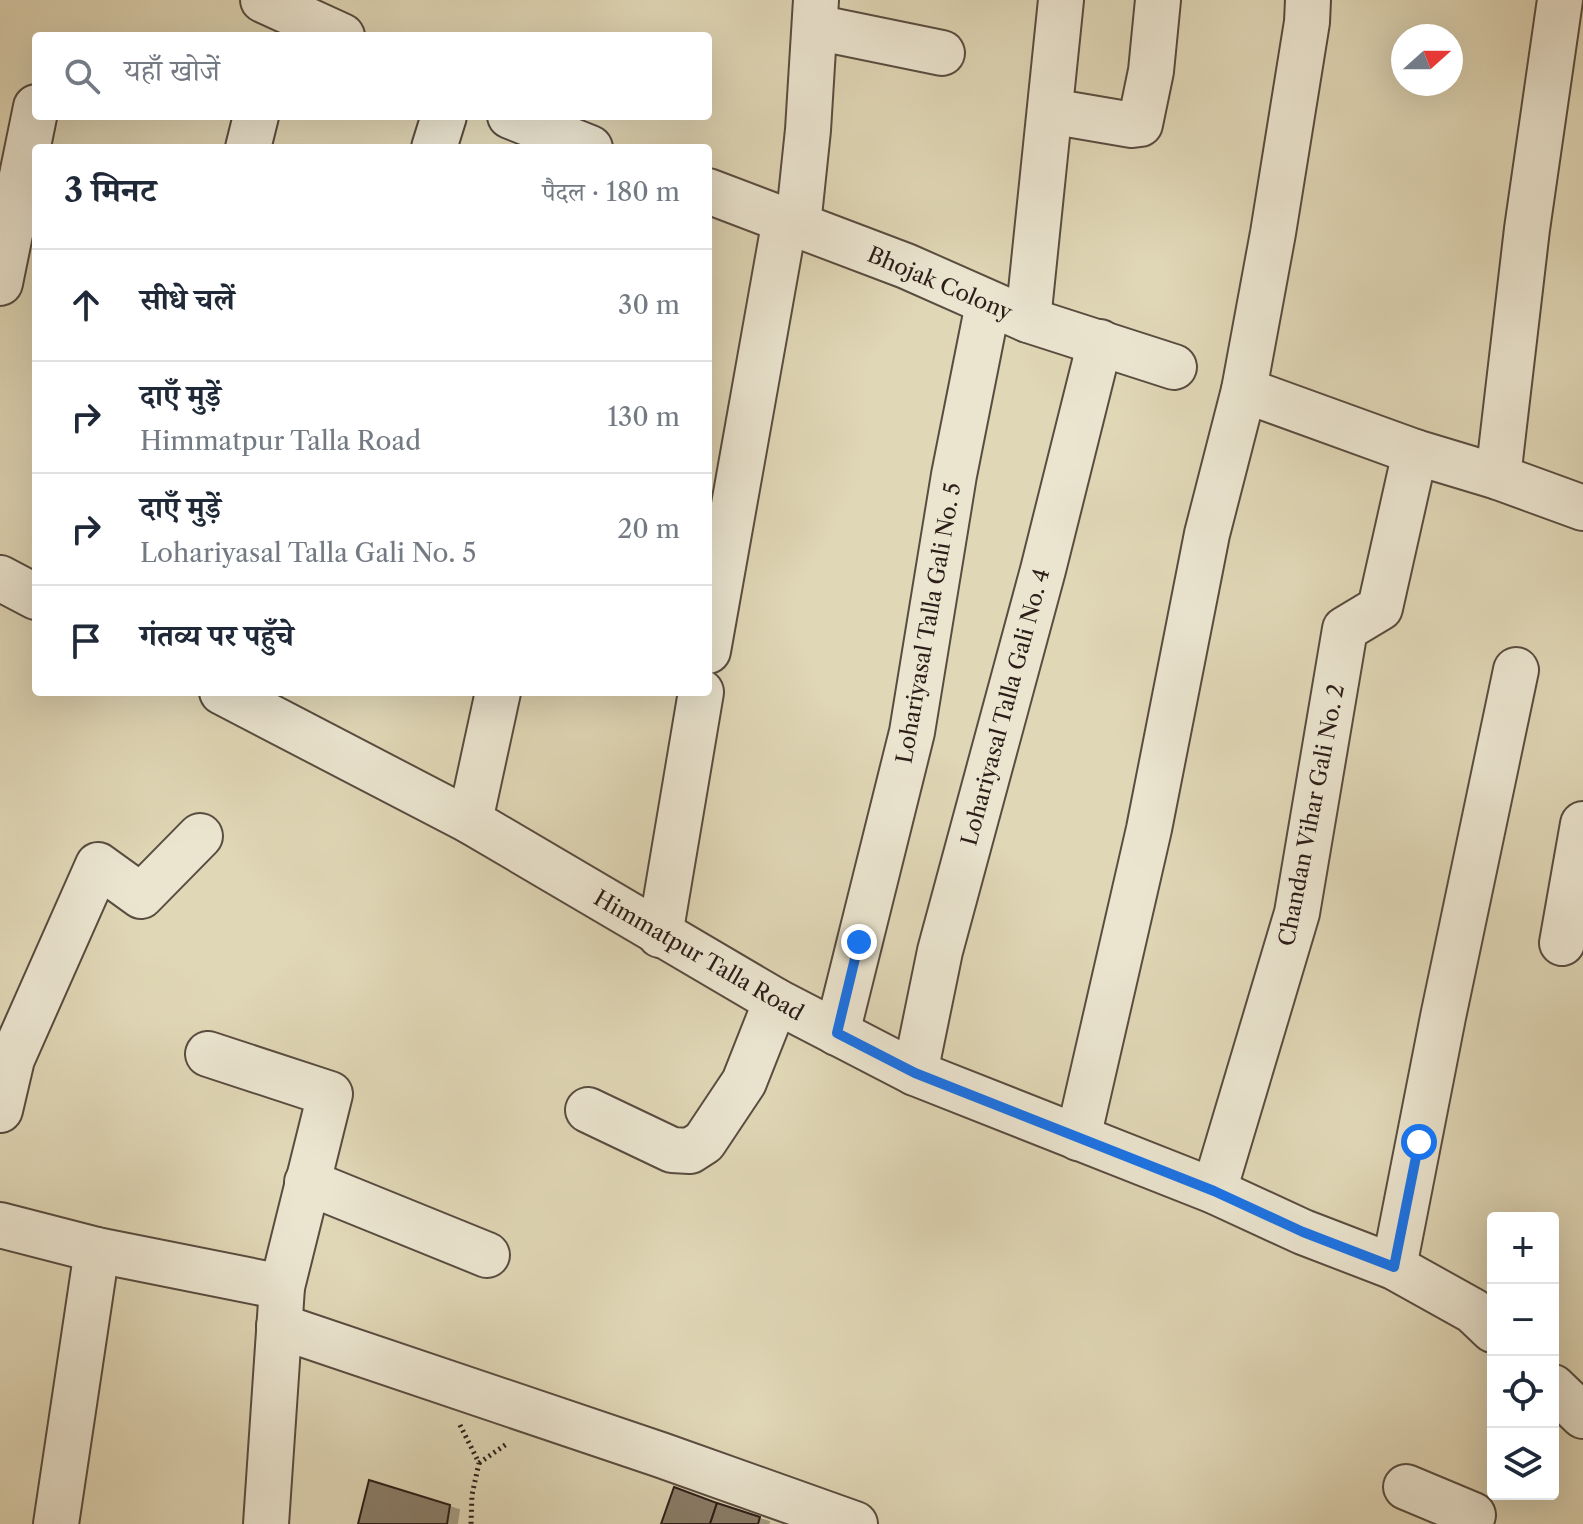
<!DOCTYPE html>
<html lang="hi">
<meta charset="utf-8">
<style>
body{margin:0;font-family:"Libre Caslon Text","Noto Serif Devanagari",serif;background:#f6f6f7;color:#1f2937}
.controls{position:absolute;right:24px;bottom:24px;display:grid;overflow:hidden;border-radius:8px;box-shadow:0 8px 32px #0002}
.controls button{width:72px;height:72px;display:grid;place-items:center;padding:0;border:0;border-bottom:2px solid #e0e1e3;background:#fff;color:#1f2937;font:40px sans-serif}
.compass{position:absolute;left:1391px;top:24px;width:72px;height:72px;border-radius:50%;background:#fff;box-shadow:0 8px 32px #0002;rotate:69deg}
.stop{position:absolute;width:24px;height:24px;margin:-18px;border:6px solid #1a73e8;border-radius:50%;background:#fff}
.stop.end{background:#1a73e8;border-color:#fff;box-shadow:0 2px 8px #0008}
.list{margin:0;padding:0;list-style:none}
h2{display:flex;justify-content:space-between;align-items:center;height:104px;margin:0;padding:0 32px;font-size:34px}
h2 small{font-size:26px;font-weight:400;color:#747a83}
.list li{display:grid;grid-template-columns:52px 1fr auto;gap:24px;align-items:center;box-sizing:border-box;height:112px;padding:0 32px;border-top:2px solid #e0e1e3}
.list b{display:block;font-size:30px;white-space:nowrap}
.list p{margin:0;font-size:26px;white-space:nowrap;color:#747a83}
.list em{font-size:26px;font-style:normal;color:#747a83}
.icon{flex:none;width:44px;height:44px;fill:none;stroke:currentColor;stroke-width:2;stroke-linecap:round;stroke-linejoin:round}
.map{position:relative;flex:none;width:1583px;height:1524px;overflow:hidden}
.search{position:absolute;background:#fff;box-shadow:0 8px 32px #0002;left:32px;top:32px;width:680px;height:88px;display:flex;align-items:center;gap:20px;box-sizing:border-box;padding:0 28px;border-radius:8px;color:#747a83;font-size:30px}
.panel{position:absolute;background:#fff;box-shadow:0 8px 32px #0002;left:32px;top:144px;width:680px;height:552px;border-radius:8px}
.map>svg:first-child{display:block}
.building{fill:#8a7e6a;stroke:#2c1d18;stroke-width:2;filter:url(#shadow)}
.lines{fill:none;stroke-linecap:round;stroke-linejoin:round}
.minor-casing{stroke:#594c40;stroke-width:48}
.path{stroke:#2c1d18;stroke-width:5;stroke-dasharray:2 4;stroke-linecap:butt}
.minor{stroke:#ebe5d0;stroke-width:44}
.route{stroke:#1a73e8;stroke-width:10}
.labels{text-anchor:middle;stroke-width:6;stroke-linejoin:round;paint-order:stroke}
.street-label{font-size:22px;fill:#2c1d18;stroke:#ebe5d0}
</style>
<div class="map">
<svg width="1583" height="1524" viewBox="0 0 1583 1524">
<defs>
<filter id="shadow"><feDropShadow dx="9" dy="5" stdDeviation="0" flood-color="#0004"/></filter>
</defs>
<rect width="100%" height="100%" fill="#e0d7b6"/>
<filter id="stains"><feTurbulence type="fractalNoise" baseFrequency=".0025" numOctaves="4"/><feColorMatrix values="0 0 0 0 .2 0 0 0 0 .09 0 0 0 0 .02 0 0 0 .5 -.17"/></filter>
<radialGradient id="worn" r=".72"><stop offset=".6" stop-color="#630" stop-opacity="0"/><stop offset="1" stop-color="#630" stop-opacity=".3"/></radialGradient>
<g class="building">
<path d="M369 1480 450 1505 447 1524H358Z"/>
<path d="M674 1487 717 1503 710 1524H661Z"/>
<path d="M717 1503 760 1517 758 1524H710Z"/>
</g>
<g class="lines">
<g class="minor-casing">
<g id="minor">
<path d="M263 0 342 36"/>
<path d="M815 27 942 53"/>
<path d="M1050 111 1132 125 1140 124 1151 71 1158 0"/>
<path d="M510 116 590 148"/>
<path d="M248 148 256 116"/>
<path d="M434 148 444 116"/>
<path d="M708 191 906 266 1028 320 1174 367"/>
<path d="M798 225 808 130 816 0"/>
<path d="M0 283 36 107"/>
<path d="M1028 320 1061 0"/>
<path d="M1244 390 1415 452 1498 477 1583 508"/>
<path d="M1498 477 1527 229 1560 0"/>
<path d="M0 578 36 597"/>
<path d="M708 651 785 219"/>
<path d="M222 692 470 821 776 1001 915 1073 1214 1191 1303 1232 1394 1267 1473 1311 1493 1330"/>
<path d="M470 821 498 692"/>
<path d="M660 935 701 692"/>
<path d="M1562 943 1583 824"/>
<path d="M837 1033 912 732 954 475 988 304"/>
<path d="M208 1054 330 1094 282 1287 266 1524"/>
<path d="M915 1073 940 951 1043 570 1100 342"/>
<path d="M0 1110 12 1059 98 865 141 896 200 836"/>
<path d="M588 1110 672 1150 690 1151 704 1142 744 1082 776 1001"/>
<path d="M1078 1138 1149 829 1207 534 1244 390 1273 233 1307 22 1308 0"/>
<path d="M307 1182 487 1255"/>
<path d="M1214 1191 1297 913 1345 629 1380 608 1415 452"/>
<path d="M0 1225 97 1250 282 1287"/>
<path d="M1394 1267 1443 1017 1516 670"/>
<path d="M279 1326 661 1455 855 1524"/>
<path d="M1553 1387 1583 1416"/>
<path d="M1406 1487 1473 1515 1470 1524"/>
<path d="M56 1524 97 1250"/>
</g>
</g>
<g class="path">
<path d="M460 1425 479 1463 472 1495 471 1524"/>
<path d="M479 1463 508 1443"/>
</g>
<use href="#minor" class="minor"/>
</g>
<g class="lines">
<path class="route" d="M859 942 837 1033 915 1073 1214 1191 1303 1232 1394 1267 1419 1142"/>
</g>
<g class="labels">
<g class="street-label">
<text transform="translate(940 283) rotate(23)" y="8">Bhojak Colony</text>
<text transform="translate(928 623) rotate(-80)" y="8">Lohariyasal Talla Gali No. 5</text>
<text transform="translate(1005 707) rotate(-75)" y="8">Lohariyasal Talla Gali No. 4</text>
<text transform="translate(1311 815) rotate(-79)" y="8">Chandan Vihar Gali No. 2</text>
<text transform="translate(699 955) rotate(30)" y="8">Himmatpur Talla Road</text>
</g>
</g>
<rect width="100%" height="100%" filter="url(#stains)"/>
<rect width="100%" height="100%" fill="url(#worn)"/>
</svg>
<div class="controls">
<button>+</button>
<button>−</button>
<button><svg class="icon" aria-label="locate" viewBox="0 0 24 24"><circle cx="12" cy="12" r="6"/><path d="M12 2v4M12 18v4M2 12h4M18 12h4"/></svg></button>
<button><svg class="icon" aria-label="layers" viewBox="0 0 24 24"><path d="M12 4l9 5-9 5-9-5zM3 14l9 5 9-5"/></svg></button>
</div>
<svg class="compass" viewBox="-18 -18 36 36"><path d="M0-13l5 13h-10z" fill="#e53935"/><path d="M0 13l5-13h-10z" fill="#747a83"/></svg>
<div class="stop" style="left:1419px;top:1142px"></div>
<div class="stop end" style="left:859px;top:942px"></div>
<div class="search"><svg class="icon" aria-label="search" viewBox="0 0 24 24"><circle cx="10" cy="10" r="6"/><path d="M15 15l6 6"/></svg>यहाँ खोजें</div>
<section class="panel">
<h2>3 मिनट<small>पैदल · 180 m</small></h2>
<ul class="list">
<li><svg class="icon" aria-label="ahead" viewBox="0 0 24 24"><path d="M12 20V5M6 11l6-6 6 6"/></svg><div><b>सीधे चलें</b></div><em>30 m</em></li>
<li><svg class="icon" aria-label="right" viewBox="0 0 24 24"><path d="M7 20v-9h11M14 6l5 5-5 5"/></svg><div><b>दाएँ मुड़ें</b><p>Himmatpur Talla Road</p></div><em>130 m</em></li>
<li><svg class="icon" aria-label="right" viewBox="0 0 24 24"><path d="M7 20v-9h11M14 6l5 5-5 5"/></svg><div><b>दाएँ मुड़ें</b><p>Lohariyasal Talla Gali No. 5</p></div><em>20 m</em></li>
<li><svg class="icon" aria-label="arrive" viewBox="0 0 24 24"><path d="M6 21V4h12l-3 4 3 4H6"/></svg><div><b>गंतव्य पर पहुँचे</b></div></li>
</ul>
</section>
</div>
